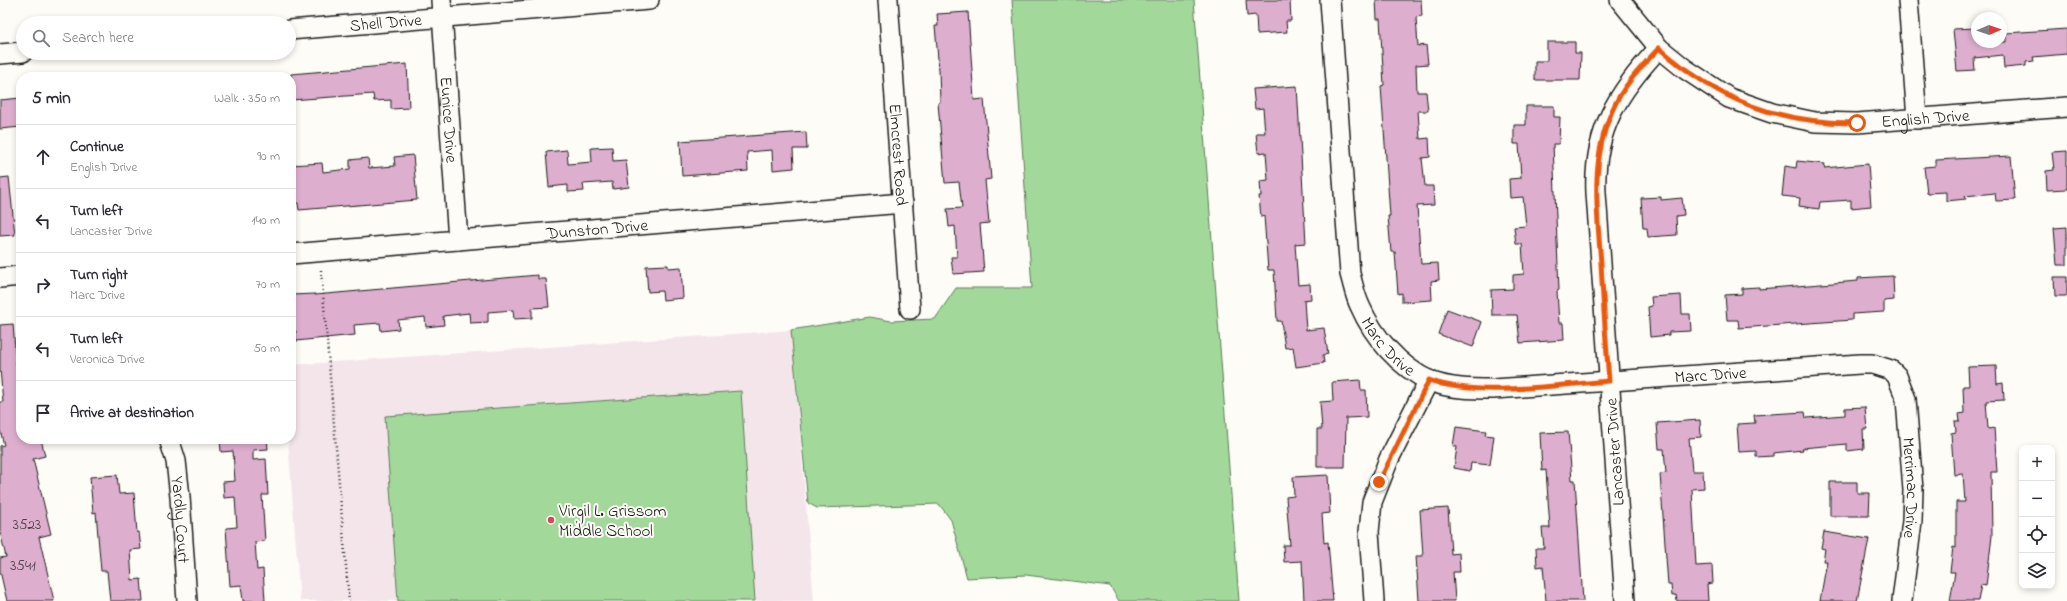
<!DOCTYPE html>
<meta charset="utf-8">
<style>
body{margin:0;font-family:"Indie Flower",sans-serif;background:#f7f7f7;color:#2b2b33}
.controls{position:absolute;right:12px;bottom:12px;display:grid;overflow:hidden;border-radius:8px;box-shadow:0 2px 6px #0003}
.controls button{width:36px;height:36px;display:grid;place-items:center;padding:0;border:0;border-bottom:1px solid #e1e1e2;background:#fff;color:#2b2b33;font:20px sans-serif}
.compass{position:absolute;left:1971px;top:12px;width:36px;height:36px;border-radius:50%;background:#fff;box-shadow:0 2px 6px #0003;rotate:88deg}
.stop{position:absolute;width:12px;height:12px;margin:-9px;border:3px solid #ea580c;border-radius:50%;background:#fff}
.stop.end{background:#ea580c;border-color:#fff;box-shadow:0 1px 4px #0008}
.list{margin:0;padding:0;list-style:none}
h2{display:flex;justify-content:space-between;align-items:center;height:52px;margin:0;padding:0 16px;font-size:17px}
h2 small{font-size:13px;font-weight:400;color:#7c7c81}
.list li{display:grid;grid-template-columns:26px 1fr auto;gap:12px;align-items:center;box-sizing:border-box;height:64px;padding:0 16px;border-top:1px solid #e1e1e2}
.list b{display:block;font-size:15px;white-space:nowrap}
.list p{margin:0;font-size:13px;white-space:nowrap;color:#7c7c81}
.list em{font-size:13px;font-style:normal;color:#7c7c81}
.icon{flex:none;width:22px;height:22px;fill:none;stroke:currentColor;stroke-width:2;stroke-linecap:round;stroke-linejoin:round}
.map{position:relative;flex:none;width:2067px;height:601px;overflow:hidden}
.search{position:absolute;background:#fff;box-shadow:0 2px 6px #0003;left:16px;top:16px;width:280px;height:44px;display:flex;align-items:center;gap:10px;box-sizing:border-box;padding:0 14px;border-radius:22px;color:#7c7c81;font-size:15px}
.panel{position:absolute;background:#fff;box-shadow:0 2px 6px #0003;left:16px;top:72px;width:280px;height:372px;border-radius:16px}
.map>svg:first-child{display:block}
.built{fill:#f4e5eb}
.green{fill:#a3d89b;stroke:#607a5c}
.building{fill:#deaece;stroke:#1c1c1c}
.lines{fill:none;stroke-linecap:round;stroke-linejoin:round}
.minor-casing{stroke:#1c1c1c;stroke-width:22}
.path{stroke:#1c1c1c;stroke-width:2.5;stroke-dasharray:1 3;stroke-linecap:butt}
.minor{stroke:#fdfcf7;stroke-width:19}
.route{stroke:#ea580c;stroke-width:5}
.poi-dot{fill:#d1495b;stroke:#fdfcf7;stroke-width:1.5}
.labels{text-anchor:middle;stroke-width:4;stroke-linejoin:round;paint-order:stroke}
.number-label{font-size:15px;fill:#4c4048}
.street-label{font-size:17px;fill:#1c1c1c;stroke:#fdfcf7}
.poi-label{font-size:17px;fill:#1c1c1c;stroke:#fdfcf7;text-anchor:start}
</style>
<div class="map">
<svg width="2067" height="601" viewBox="0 0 2067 601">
<rect width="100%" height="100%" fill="#fdfcf7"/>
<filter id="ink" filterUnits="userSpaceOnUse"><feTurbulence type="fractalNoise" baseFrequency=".025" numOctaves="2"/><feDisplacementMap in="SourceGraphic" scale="8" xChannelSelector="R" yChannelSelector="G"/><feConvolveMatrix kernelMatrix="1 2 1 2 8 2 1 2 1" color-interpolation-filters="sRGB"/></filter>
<g filter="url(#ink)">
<path class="built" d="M791 330 814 601H300L288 439H291V365Z"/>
<g class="green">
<path d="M1012 0H1194L1239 601H1119L1110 586 1026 575 967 578 951 520 939 504 817 508 808 503 791 330 870 317 891 321 935 319 956 288H1032Z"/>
<path d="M741 391 755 601H398L385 416Z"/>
</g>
<g class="building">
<path d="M1246 0H1290L1291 21H1286L1287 32 1257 34 1256 15 1247 16Z"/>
<path d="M1376 0H1421L1422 16 1416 17 1418 46 1426 45 1428 64 1416 65 1417 92H1426L1428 111H1418L1420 139 1429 138 1430 157 1422 158 1425 186H1433L1434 205 1417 206 1421 264 1438 263 1439 280 1431 281 1432 300 1402 302V293L1398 294 1395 252H1391L1388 216H1390L1381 86 1384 85 1380 19H1377Z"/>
<path d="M968 12 974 100 984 99 991 179 985 180 989 223 980 224 984 272 953 274 951 257H957L955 226 949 227 947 209 962 208 959 182 945 183 938 103 940 102 939 70 935 26H938L937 14Z"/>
<path d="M1977 28V42H2006V33L2067 29V54L2033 57 2034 61 2026 62V66L2004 68 2003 55 1974 58 1975 70 1957 71 1953 29Z"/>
<path d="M1547 42H1575V53H1581L1580 80H1535V61H1547Z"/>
<path d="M407 64 409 108 391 109V100L374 101 373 94 291 100V74Z"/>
<path d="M1297 86 1306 243 1295 244 1298 285 1310 284 1311 299 1304 300 1306 330 1324 328 1328 354 1323 355 1324 363 1296 367 1293 347 1285 348 1281 321H1277L1274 270H1268L1264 216 1261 217 1259 196H1261L1260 181 1268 180 1266 152 1258 153 1256 133H1265L1263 108 1255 109 1253 89Z"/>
<path d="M21 98V127L0 129V100Z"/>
<path d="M1526 106H1554V117H1560L1559 144H1553L1559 290 1557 291 1559 323H1563L1564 340 1520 343 1517 315H1492L1491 290 1513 289V275L1524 274 1522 244H1516L1514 227 1526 226 1523 197 1510 198 1509 179 1521 178 1519 144H1514V125H1526Z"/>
<path d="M806 132 807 149H793L794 168 773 170 772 150 747 152 748 171 682 176 680 141Z"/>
<path d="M612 147 613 161 626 160 629 187 613 189 612 182 583 184 584 191 568 192V185L549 187 546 152 567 150 568 164 592 162 591 148Z"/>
<path d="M2067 151V189L2047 190 2046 171 2054 170 2052 152Z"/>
<path d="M413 155 417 200 299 210 298 203H291V165L322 163 323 172 350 169V160L368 158 369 168 395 166 394 157Z"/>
<path d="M2011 156 2015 200 1996 201 1995 193 1965 196 1966 199 1946 201V192L1927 193 1924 167 1936 166V160Z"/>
<path d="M1797 161 1825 164 1824 168 1868 164 1871 206 1851 208V200L1820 202 1819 209 1799 206 1800 198 1782 196 1785 166 1796 168Z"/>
<path d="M9 177 15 235 0 236V178Z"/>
<path d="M1661 197V200L1682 198 1684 215 1676 216 1677 235 1648 237 1647 228H1643L1641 198Z"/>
<path d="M2067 227V265H2057L2054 228Z"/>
<path d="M668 265V268L681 267 683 298 663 300 662 291 648 292 646 266Z"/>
<path d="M538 275V279H546L549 307 532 308V318L514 319 513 310 488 312V322L470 323 469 313 443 316 444 325 426 327 425 317 398 320 399 329 381 331 380 323 354 325 355 335 296 341V331H291V295L315 294V295Z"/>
<path d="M1893 276 1894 300 1884 301V312L1852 314V320L1739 328 1738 320H1727L1725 295 1742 294V288L1759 287V289L1858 281V278Z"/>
<path d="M2054 277H2067V296H2055Z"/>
<path d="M1681 295 1682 314H1690L1691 331 1669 332V335L1650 337 1648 307 1652 306 1651 297Z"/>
<path d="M1447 309 1482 322 1473 347 1438 334Z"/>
<path d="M13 324 19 398 21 397V439H41L45 456 33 459 51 534 39 537 54 601H7L0 571V558L6 557 0 532V446L4 445 0 430V402H3L0 369V325Z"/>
<path d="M1996 366 1997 384 2003 383 2004 400 1986 401 1988 429 1994 428 1997 472H1991L1992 536 1986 586 1981 585 1978 601H1950L1955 572H1950L1953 547 1956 548V502H1965L1963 474 1954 475 1951 433 1956 432 1955 421H1960L1959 414 1964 413 1963 386H1969L1968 367Z"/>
<path d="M1360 380 1361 390H1366L1367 417 1346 418 1345 467H1317V429H1322L1320 402 1333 401 1332 382Z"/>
<path d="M1865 407 1867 429H1863L1864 449 1847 451V444L1802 448 1803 450 1773 453V456L1756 457V451L1739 452 1737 424 1755 423 1754 415 1805 412 1806 418 1845 415V408Z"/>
<path d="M1700 420 1701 437 1689 438 1692 471H1703L1704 488 1692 489 1696 566 1712 565 1713 583 1707 584 1708 601H1677L1676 595 1672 596 1671 585H1668L1660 474 1666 473 1664 449H1659L1657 423Z"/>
<path d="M1456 427 1486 431 1485 435 1494 436 1490 465 1471 463 1470 471 1454 468 1457 447 1453 446Z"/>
<path d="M1568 432 1572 480H1575L1583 601H1546L1543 566 1537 567 1536 548H1544L1542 528H1550L1546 470 1542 471 1540 433Z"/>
<path d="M220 439H267L268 449 253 450V460L266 459 268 495H262L265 541 255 542 257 570 263 569 265 601H243L241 585 230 586 226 528 237 527 235 497 224 498 223 482 235 481 233 451 221 452Z"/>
<path d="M117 475 119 494 134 493 137 533 139 532 141 549 130 550 132 580 141 579 143 601H110L107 571H101L96 512 93 513 90 477Z"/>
<path d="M1328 475 1330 513 1322 514 1324 543 1328 542 1333 601H1304L1302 561 1284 562 1283 545H1290L1286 497 1294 496 1293 477Z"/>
<path d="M1830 482H1857V493H1870L1869 516H1830Z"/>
<path d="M1448 508 1451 554 1459 553 1460 572H1453L1455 601H1419L1416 556H1423L1420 510Z"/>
<path d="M1824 532 1869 539 1857 601H1820L1827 561H1823L1825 549 1821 548Z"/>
</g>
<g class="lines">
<g class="minor-casing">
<g id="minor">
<path id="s1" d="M441 0 458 240"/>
<path id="s2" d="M888 0 910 309"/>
<path id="s3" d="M1330 0 1350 274C1353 284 1355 296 1360 306 1373 336 1399 367 1430 381 1449 389 1473 389 1493 389L1860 364H1872L1891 370 1897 376 1906 399 1913 490 1912 521 1902 601"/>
<path id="s4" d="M1620 0 1659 48 1685 69 1729 98 1772 113 1815 122 1857 123 2067 107"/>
<path d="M1908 0 1917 119"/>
<path id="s5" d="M289 30 649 0"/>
<path d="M0 54 23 52"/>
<path id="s6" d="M291 254 903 203"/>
<path d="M0 278 21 276"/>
<path id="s7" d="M169 439 176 461 180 497 187 601"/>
<path d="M1374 601 1369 532 1372 502 1389 459 1429 380"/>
<path d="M1625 601 1596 193C1593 131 1618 92 1659 48"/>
</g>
</g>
<path class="path" d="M321 270 349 601"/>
<use href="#minor" class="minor"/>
</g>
</g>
<g class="lines" filter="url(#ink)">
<path class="route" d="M1379 482 1429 380C1477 398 1557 385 1609 381 1606 341 1603 302 1601 263 1597 211 1590 160 1612 111 1622 87 1641 67 1659 48 1720 101 1775 123 1857 123"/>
</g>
<circle class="poi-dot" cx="551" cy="520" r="4"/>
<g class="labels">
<g class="number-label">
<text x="27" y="529">3523</text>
<text x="23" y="570">3541</text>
</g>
<g class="street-label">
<text dy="6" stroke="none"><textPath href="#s5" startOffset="97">Shell Drive</textPath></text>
<text dy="6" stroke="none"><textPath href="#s4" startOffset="348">English Drive</textPath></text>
<text dy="6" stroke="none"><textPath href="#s1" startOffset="120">Eunice Drive</textPath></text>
<text dy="6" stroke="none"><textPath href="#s2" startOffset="155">Elmcrest Road</textPath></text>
<text dy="6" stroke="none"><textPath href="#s6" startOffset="307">Dunston Drive</textPath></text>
<text dy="6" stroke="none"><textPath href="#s3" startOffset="358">Marc Drive</textPath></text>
<text dy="6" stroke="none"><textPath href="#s3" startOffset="695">Marc Drive</textPath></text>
<text transform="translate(1614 452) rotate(-94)" y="6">Lancaster Drive</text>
<text dy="6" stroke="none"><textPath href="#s3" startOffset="999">Merrimac Drive</textPath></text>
<text dy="6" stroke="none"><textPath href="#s7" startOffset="82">Yardly Court</textPath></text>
</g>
<g class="poi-label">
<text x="559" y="516">Virgil L. Grissom<tspan x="559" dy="20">Middle School</tspan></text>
</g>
</g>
</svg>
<div class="controls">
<button>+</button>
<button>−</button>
<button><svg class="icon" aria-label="locate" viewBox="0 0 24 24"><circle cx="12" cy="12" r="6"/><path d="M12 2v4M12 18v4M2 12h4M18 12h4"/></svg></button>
<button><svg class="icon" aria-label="layers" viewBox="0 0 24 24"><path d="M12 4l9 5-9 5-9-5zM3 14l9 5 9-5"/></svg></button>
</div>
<svg class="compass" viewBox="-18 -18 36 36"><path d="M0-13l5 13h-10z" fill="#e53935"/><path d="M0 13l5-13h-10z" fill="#7c7c81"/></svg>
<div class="stop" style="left:1857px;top:123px"></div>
<div class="stop end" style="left:1379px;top:482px"></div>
<div class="search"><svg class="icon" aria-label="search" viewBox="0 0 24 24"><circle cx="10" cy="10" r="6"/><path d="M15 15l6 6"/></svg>Search here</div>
<section class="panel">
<h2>5 min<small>Walk · 350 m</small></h2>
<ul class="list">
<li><svg class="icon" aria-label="ahead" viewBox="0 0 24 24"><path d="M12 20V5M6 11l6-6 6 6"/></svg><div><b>Continue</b><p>English Drive</p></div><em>90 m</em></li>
<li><svg class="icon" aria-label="left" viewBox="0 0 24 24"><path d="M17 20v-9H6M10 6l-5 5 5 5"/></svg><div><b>Turn left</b><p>Lancaster Drive</p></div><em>140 m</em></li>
<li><svg class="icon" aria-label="right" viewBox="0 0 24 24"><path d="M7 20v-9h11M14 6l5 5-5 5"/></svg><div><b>Turn right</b><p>Marc Drive</p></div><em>70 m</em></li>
<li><svg class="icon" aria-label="left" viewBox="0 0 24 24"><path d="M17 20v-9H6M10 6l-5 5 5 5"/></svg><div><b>Turn left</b><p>Veronica Drive</p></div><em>50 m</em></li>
<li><svg class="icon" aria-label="arrive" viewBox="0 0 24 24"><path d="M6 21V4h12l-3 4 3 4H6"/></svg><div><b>Arrive at destination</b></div></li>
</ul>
</section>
</div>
